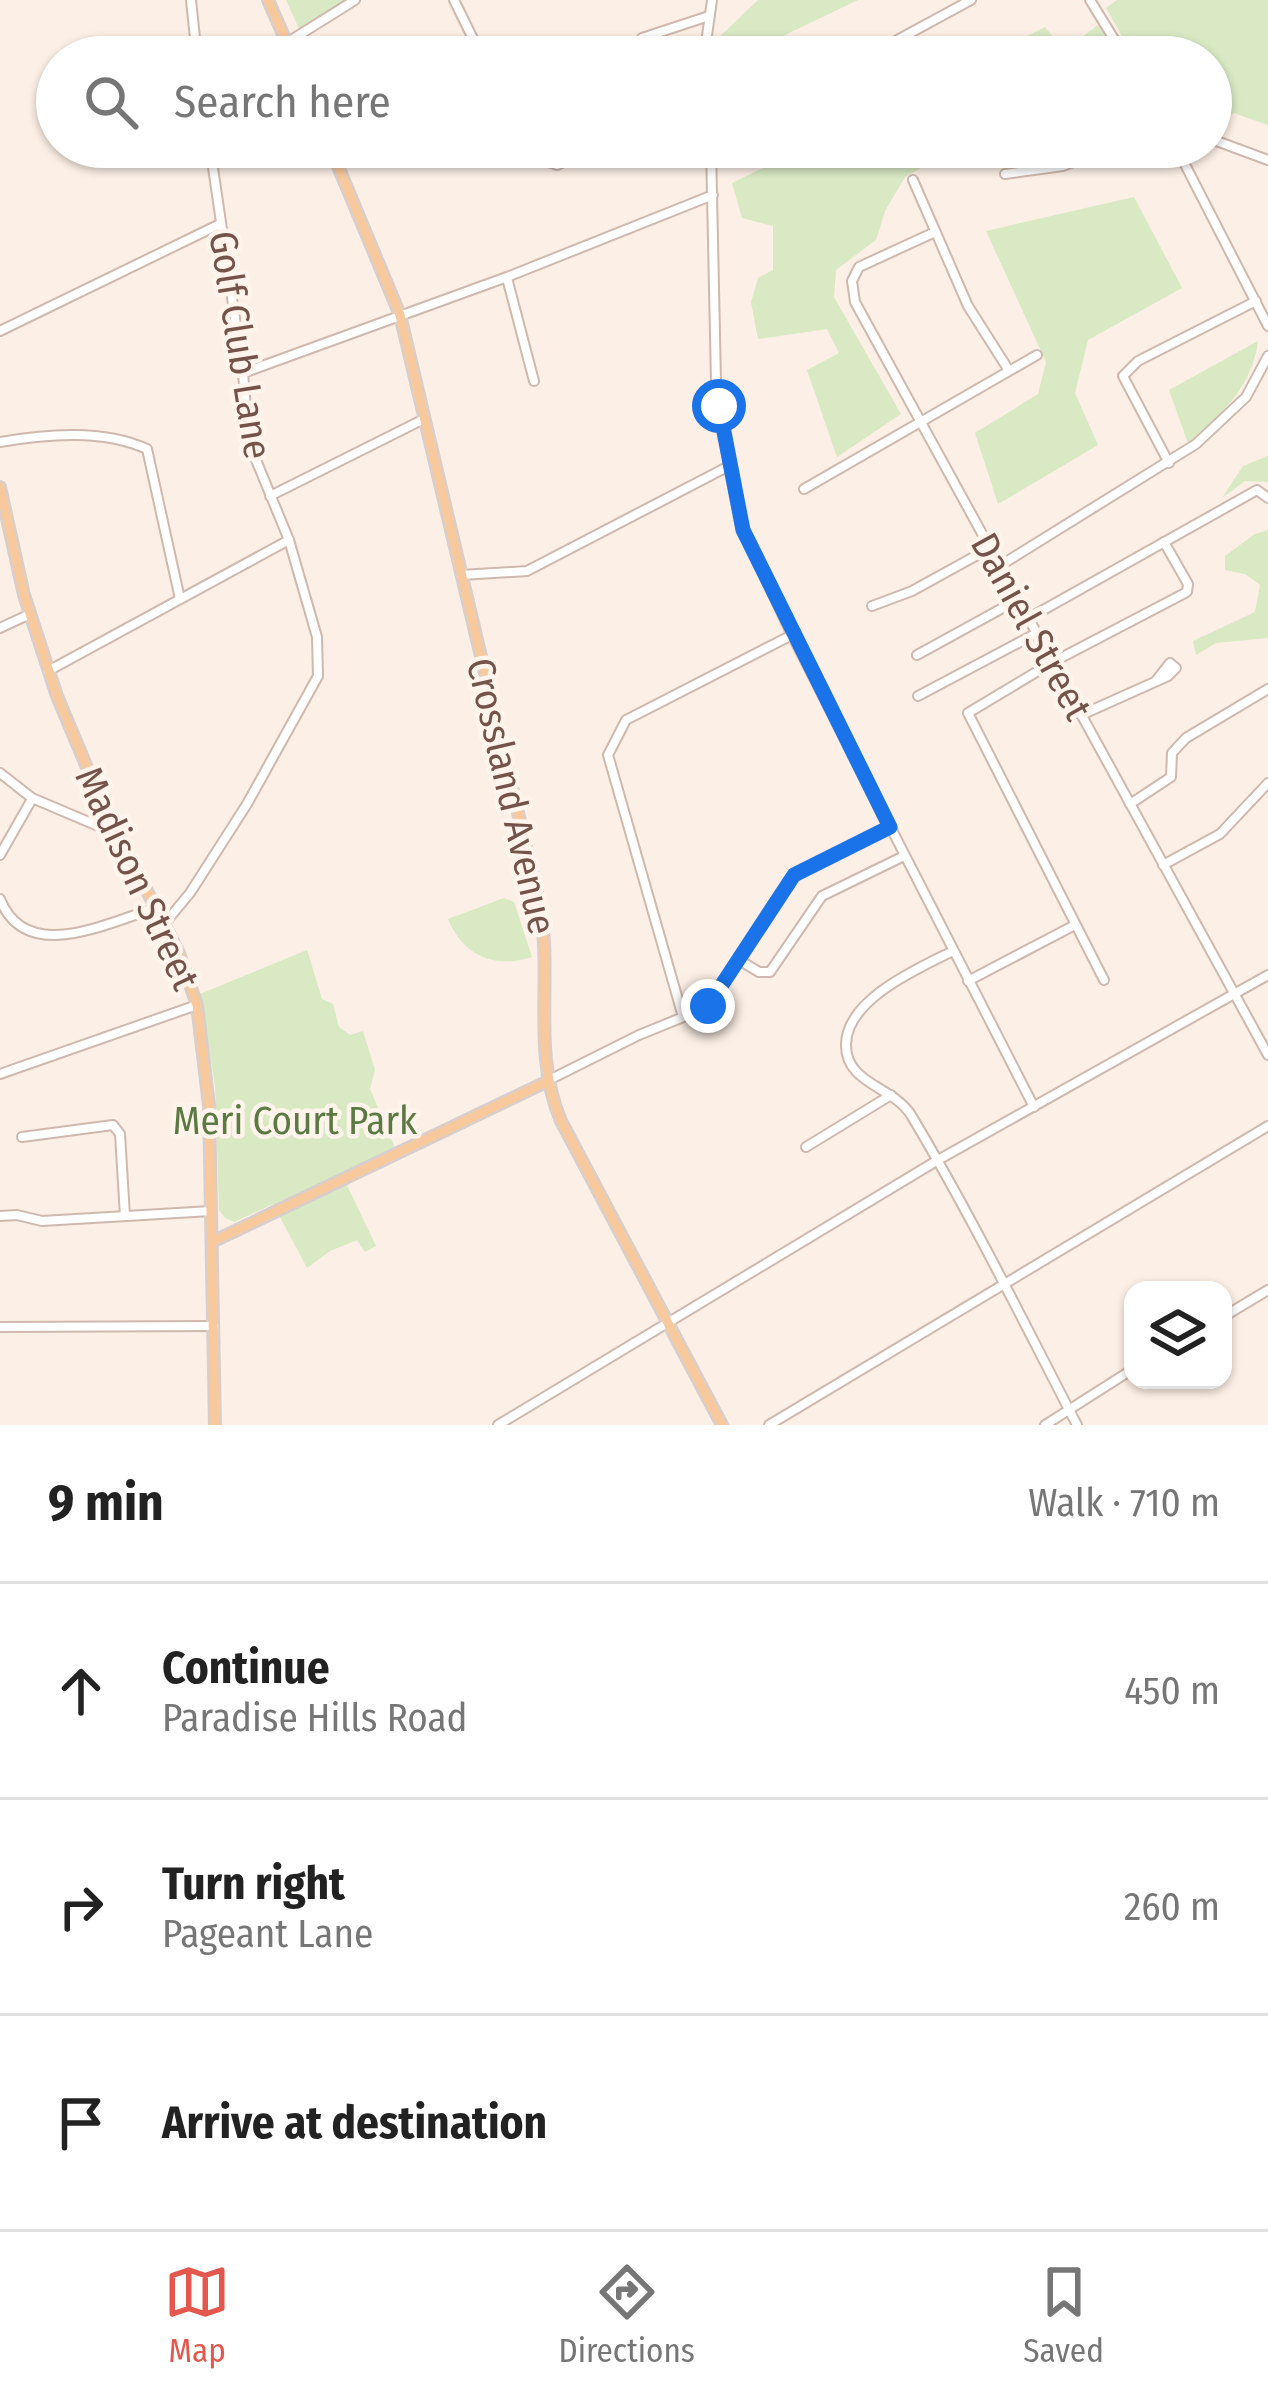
<!DOCTYPE html>
<meta charset="utf-8">
<style>
body{margin:0;font-family:"Fira Sans Condensed",sans-serif;background:#f2f2f2;color:#222}
.controls{position:absolute;right:36px;bottom:36px;display:grid;overflow:hidden;border-radius:24px;box-shadow:0 3px 9px #0004}
.controls button{width:108px;height:108px;display:grid;place-items:center;padding:0;border:0;border-bottom:3px solid #e0e0e0;background:#fff;color:#222;font:60px sans-serif}
.stop{position:absolute;width:36px;height:36px;margin:-27px;border:9px solid #1a73e8;border-radius:50%;background:#fff}
.stop.end{background:#1a73e8;border-color:#fff;box-shadow:0 3px 12px #0008}
.list{margin:0;padding:0;list-style:none}
h2{display:flex;justify-content:space-between;align-items:center;height:156px;margin:0;padding:0 48px;font-size:51px}
h2 small{font-size:39px;font-weight:400;color:#767676}
.list li{display:grid;grid-template-columns:78px 1fr auto;gap:36px;align-items:center;box-sizing:border-box;height:216px;padding:0 48px;border-top:3px solid #e0e0e0}
.list b{display:block;font-size:45px;white-space:nowrap}
.list p{margin:0;font-size:39px;white-space:nowrap;color:#767676}
.list em{font-size:39px;font-style:normal;color:#767676}
.icon{flex:none;width:66px;height:66px;fill:none;stroke:currentColor;stroke-width:2;stroke-linecap:round;stroke-linejoin:round}
.map{position:relative;flex:none;width:1268px;height:1425px;overflow:hidden}
.search{position:absolute;background:#fff;box-shadow:0 3px 9px #0004;left:36px;right:36px;top:36px;height:132px;display:flex;align-items:center;gap:30px;box-sizing:border-box;padding:0 42px;border-radius:66px;color:#767676;font-size:45px}
.sheet{height:804px;background:#fff}
nav{display:flex;justify-content:space-around;align-items:center;box-sizing:border-box;height:168px;border-top:3px solid #e0e0e0;background:#fff;font-size:33px;color:#767676}
nav a{display:grid;justify-items:center;gap:6px}
nav .on{color:#e3574c}
.map>svg:first-child{display:block}
.green{fill:#d8e9c3}
.lines{fill:none;stroke-linecap:round;stroke-linejoin:round}
.minor-casing{stroke:#cfb8ae;stroke-width:12}
.major-casing{stroke:#d8cfcc;stroke-width:14}
.minor{stroke:#fff;stroke-width:8}
.major{stroke:#f9c99e;stroke-width:9}
.route{stroke:#1a73e8;stroke-width:15}
.labels{text-anchor:middle;stroke-width:9;stroke-linejoin:round;paint-order:stroke}
.street-label{font-size:39px;fill:#74534a;stroke:#fff4eb}
.park-label{font-size:39px;fill:#5b7942;stroke:#fff4eb}
</style>
<div class="map">
<svg width="1268" height="1425" viewBox="0 0 1268 1425">
<rect width="100%" height="100%" fill="#fcefe5"/>
<g class="green">
<path d="M286 0H350L300 31Z"/>
<path d="M758 0H858L739 57H712V44Z"/>
<path d="M1117 0H1268V125L1234 113 1211 128V57H1134L1106 8Z"/>
<path d="M1098 25 1113 51 1107 57H985L1045 27 1064 50Z"/>
<path d="M806 147H969L937 159 905 177 885 211 876 240 836 270 834 297 901 414 837 457 807 370 839 353 827 329 758 339 751 302 758 278 773 270V226L742 218 732 183Z"/>
<path d="M1134 197 1182 288 1088 340 1075 393 1098 445 998 504 975 433 1038 394 1046 362 986 231Z"/>
<path d="M1258 341C1252 387 1222 414 1188 443L1169 390Z"/>
<path d="M1268 456V482L1245 481 1222 498 1243 466Z"/>
<path d="M1268 530V638L1216 643 1196 655 1193 641 1255 612 1260 585 1245 574 1225 570V556L1255 534Z"/>
<path d="M504 898 514 902 532 957C495 969 463 956 448 919Z"/>
<path d="M307 950 322 999 333 1004 339 1027 350 1035 363 1031 375 1070 370 1089 399 1157 346 1183 376 1246 365 1252 357 1240 330 1251 307 1268 273 1204 234 1222 225 1218 219 1210 215 1086 200 994Z"/>
</g>
<g class="lines">
<g class="minor-casing">
<g id="minor">
<path d="M191 0 197 57"/>
<path d="M454 0 482 57"/>
<path d="M1090 0 1125 57"/>
<path d="M642 38 709 16"/>
<path d="M264 57 355 0"/>
<path d="M704 57 712 0"/>
<path d="M866 57 971 0"/>
<path d="M1211 139 1268 160"/>
<path d="M526 147 537 158 557 165 599 147"/>
<path d="M711 147 716 382 743 530 792 635 1034 1107"/>
<path d="M1176 147 1268 326"/>
<path d="M1005 174 1063 166 1111 147"/>
<path d="M913 180 968 306 1008 369"/>
<path d="M935 232 859 267 852 281 855 302 1268 1055"/>
<path d="M507 278 534 381"/>
<path d="M0 331 220 224"/>
<path d="M243 373 507 277 713 195"/>
<path d="M0 442C47 434 103 429 147 449L180 599"/>
<path d="M1169 463 1123 376 1138 361 1256 301"/>
<path d="M804 489 1037 355"/>
<path d="M270 496 424 419"/>
<path d="M1001 565 1196 444 1246 397 1268 356"/>
<path d="M461 575 527 571 729 466"/>
<path d="M872 606 912 591 990 548"/>
<path d="M1029 618 1257 490 1268 498"/>
<path d="M0 628 30 614"/>
<path d="M917 655 1019 599"/>
<path d="M48 671 289 540"/>
<path d="M918 696 1037 633"/>
<path d="M1081 715 1168 676 1176 668 1170 663 1155 682"/>
<path d="M0 773 32 798 117 834"/>
<path d="M1130 804 1171 777 1172 753 1186 738 1268 689"/>
<path d="M0 855 32 799"/>
<path d="M1163 865 1220 834 1268 783"/>
<path d="M0 899C26 965 106 923 156 908"/>
<path d="M165 923 190 893 247 804 318 676 317 637 289 540 249 443 243 373 210 147"/>
<path d="M953 951C919 968 847 999 846 1044 845 1084 893 1086 911 1115 971 1215 1023 1321 1077 1425"/>
<path d="M739 960 759 972H770L822 896 904 856"/>
<path d="M1104 980 968 713 1053 662 1187 592 1188 584 1164 542"/>
<path d="M968 981 1073 926"/>
<path d="M683 1017 608 755 626 720 792 635"/>
<path d="M0 1074 197 1005"/>
<path d="M547 1081 639 1035 708 1007 794 875 889 827"/>
<path d="M22 1137 113 1125 120 1134 125 1216"/>
<path d="M806 1147 891 1095"/>
<path d="M0 1216 17 1215 42 1221 211 1211"/>
<path d="M1223 1317 1268 1290"/>
<path d="M0 1327 214 1326"/>
<path d="M498 1425 938 1160 1268 975"/>
<path d="M769 1425 1268 1126"/>
<path d="M1045 1425 1133 1369"/>
</g>
</g>
<g class="major-casing">
<g id="major">
<path d="M268 0 293 57"/>
<path d="M330 147 400 315 538 897C555 972 530 1049 561 1121L722 1425"/>
<path d="M0 487 24 595 57 696 104 808 179 953 197 1005 209 1106 215 1425"/>
<path d="M212 1242 546 1082"/>
</g>
</g>
<use href="#minor" class="minor"/>
<use href="#major" class="major"/>
</g>
<g class="lines">
<path class="route" d="M708 1006 794 875 890 827 743 530 719 406"/>
</g>
<g class="labels">
<g class="street-label">
<text transform="translate(241 345) rotate(81)" y="14">Golf Club Lane</text>
<text transform="translate(1032 626) rotate(61)" y="14">Daniel Street</text>
<text transform="translate(512 796) rotate(77)" y="14">Crossland Avenue</text>
<text transform="translate(138 878) rotate(65)" y="14">Madison Street</text>
</g>
<g class="park-label">
<text x="295" y="1134">Meri Court Park</text>
</g>
</g>
</svg>
<div class="controls">
<button><svg class="icon" aria-label="layers" viewBox="0 0 24 24"><path d="M12 4l9 5-9 5-9-5zM3 14l9 5 9-5"/></svg></button>
</div>
<div class="stop" style="left:719px;top:406px"></div>
<div class="stop end" style="left:708px;top:1006px"></div>
<div class="search"><svg class="icon" aria-label="search" viewBox="0 0 24 24"><circle cx="10" cy="10" r="6"/><path d="M15 15l6 6"/></svg>Search here</div>
</div>
<section class="sheet">
<h2>9 min<small>Walk · 710 m</small></h2>
<ul class="list">
<li><svg class="icon" aria-label="ahead" viewBox="0 0 24 24"><path d="M12 20V5M6 11l6-6 6 6"/></svg><div><b>Continue</b><p>Paradise Hills Road</p></div><em>450 m</em></li>
<li><svg class="icon" aria-label="right" viewBox="0 0 24 24"><path d="M7 20v-9h11M14 6l5 5-5 5"/></svg><div><b>Turn right</b><p>Pageant Lane</p></div><em>260 m</em></li>
<li><svg class="icon" aria-label="arrive" viewBox="0 0 24 24"><path d="M6 21V4h12l-3 4 3 4H6"/></svg><div><b>Arrive at destination</b></div></li>
</ul>
</section>
<nav>
<a class="on"><svg class="icon" aria-label="map" viewBox="0 0 24 24"><path d="M3 6l6-2 6 2 6-2v14l-6 2-6-2-6 2zM9 4v14M15 6v14"/></svg>Map</a>
<a><svg class="icon" aria-label="directions" viewBox="0 0 24 24"><path d="M12 3l9 9-9 9-9-9zM9 14v-3h6M13 9l2 2-2 2"/></svg>Directions</a>
<a><svg class="icon" aria-label="saved" viewBox="0 0 24 24"><path d="M7 4h10v16l-5-4-5 4z"/></svg>Saved</a>
</nav>
